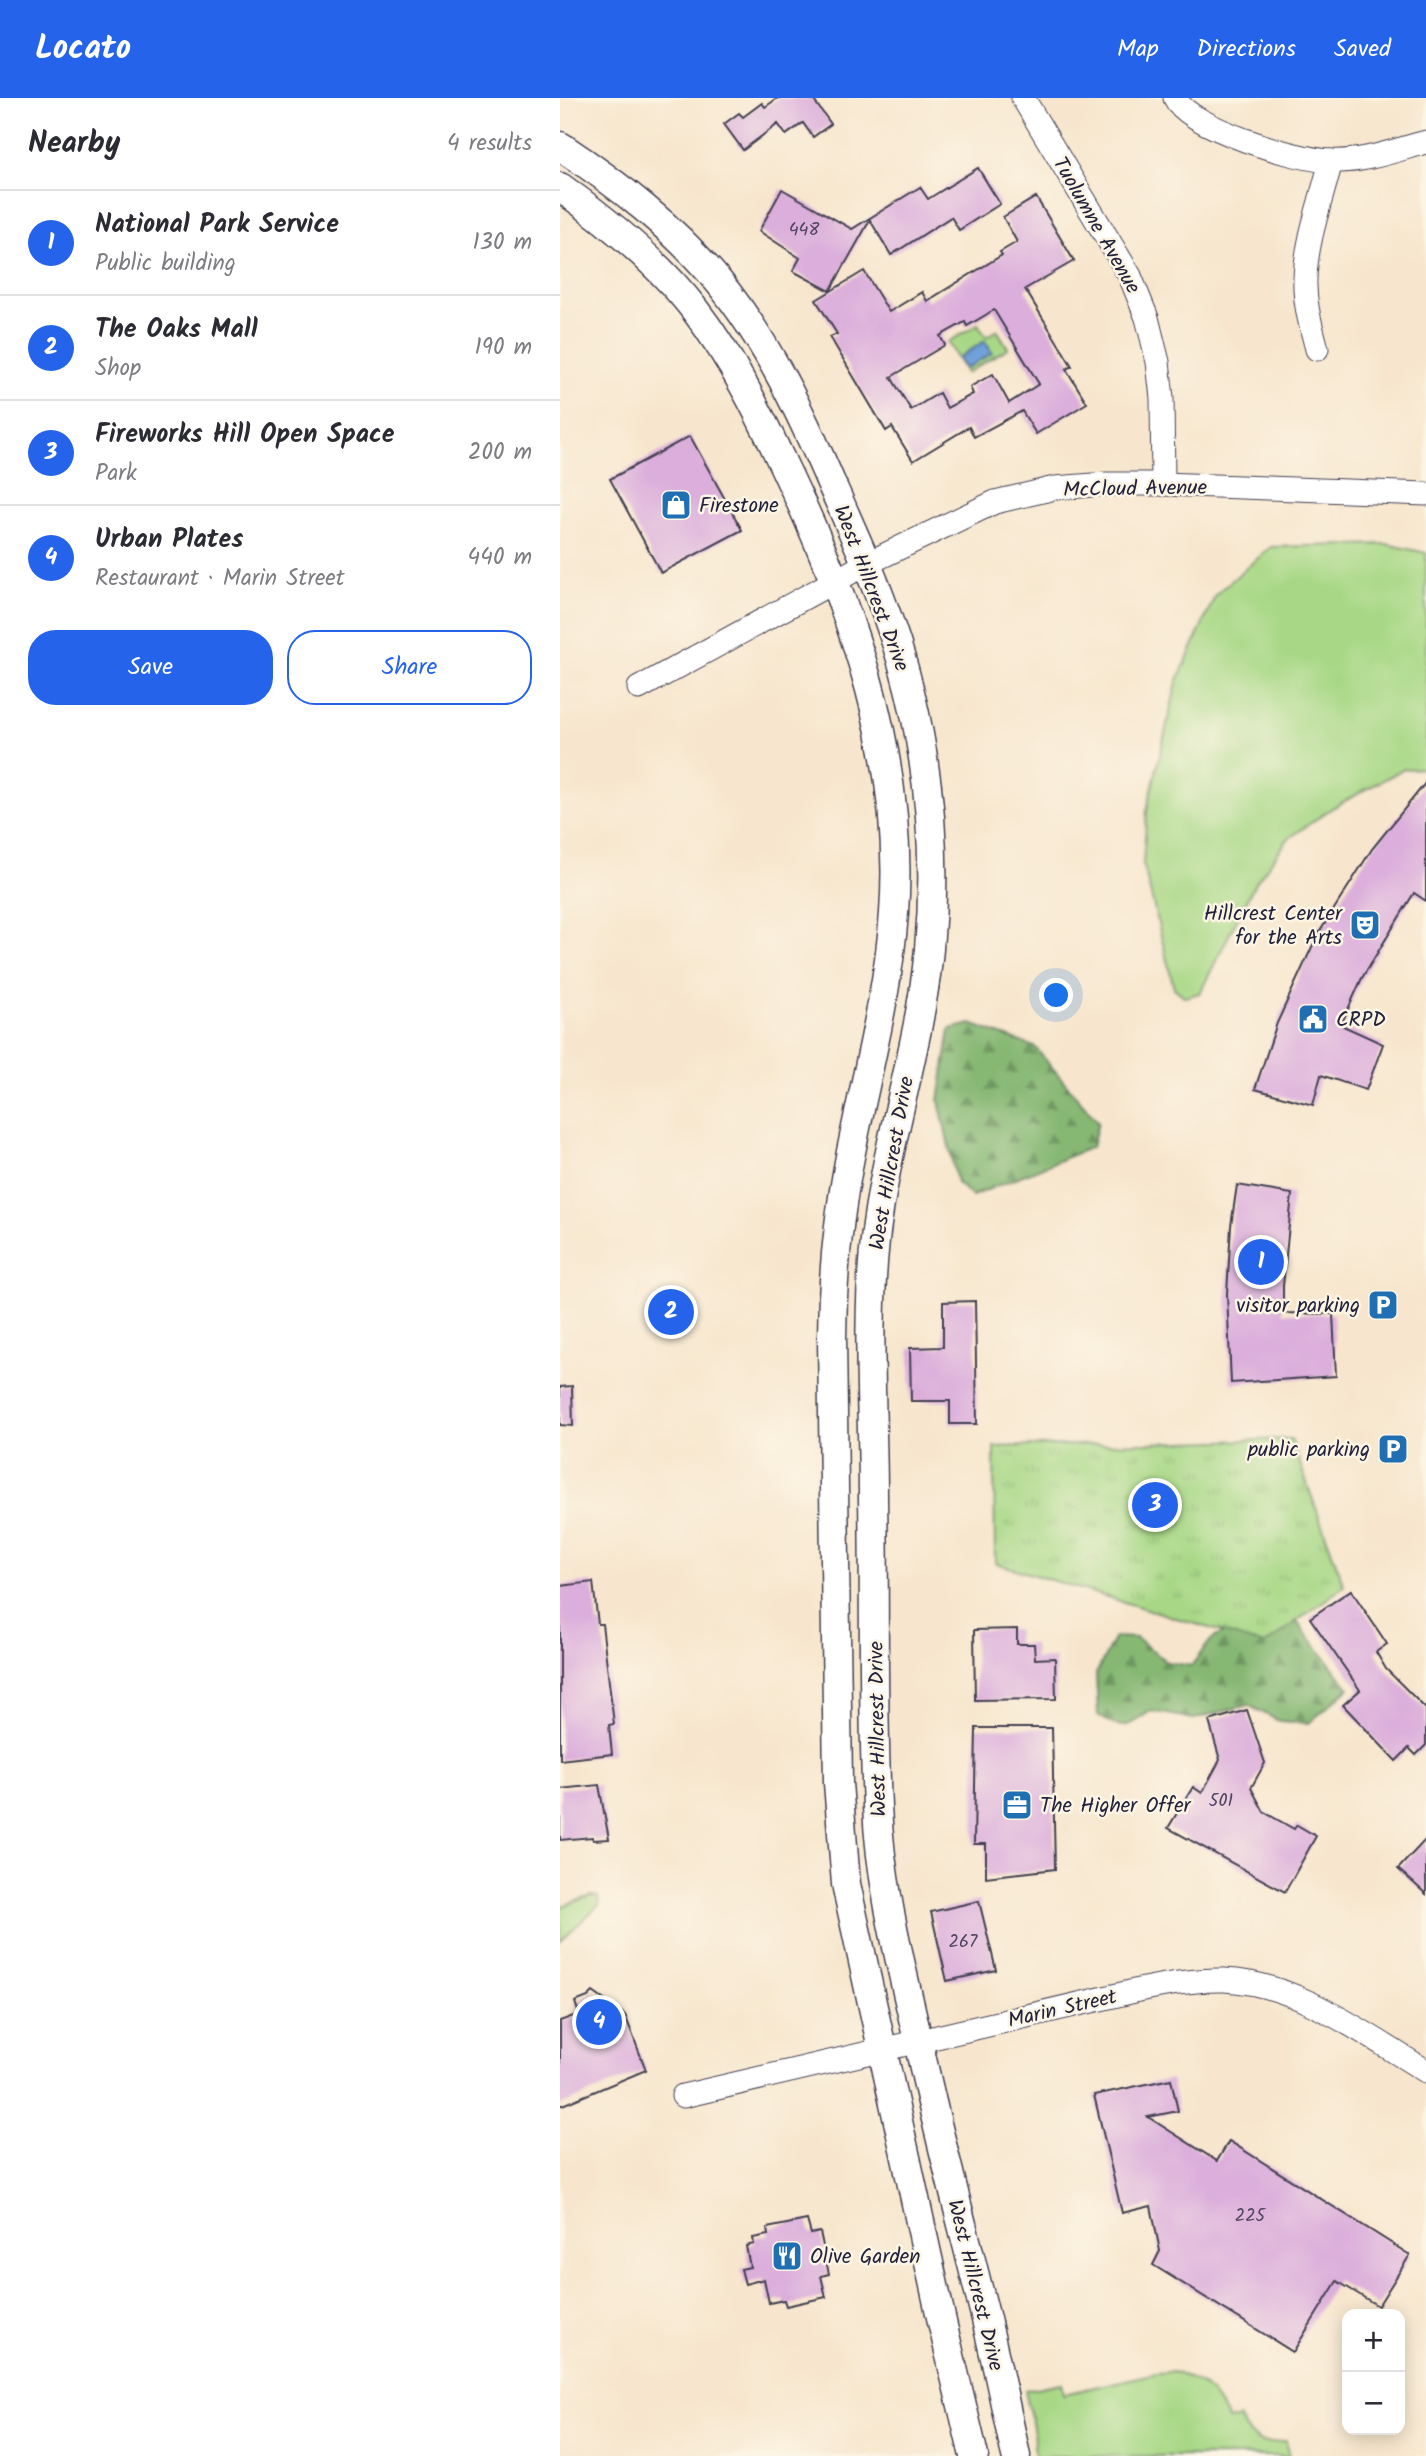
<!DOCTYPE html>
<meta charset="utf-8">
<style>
body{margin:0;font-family:Kalam,sans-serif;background:#f7f7f7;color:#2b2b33}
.controls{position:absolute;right:21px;bottom:21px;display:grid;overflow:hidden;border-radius:14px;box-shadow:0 4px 18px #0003}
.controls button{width:63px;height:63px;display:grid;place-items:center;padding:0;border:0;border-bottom:2px solid #e1e1e2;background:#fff;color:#2b2b33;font:35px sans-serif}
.you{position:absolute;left:497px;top:898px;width:24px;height:24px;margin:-18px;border:5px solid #fff;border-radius:50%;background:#1a73e8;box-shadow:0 0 0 10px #1a73e833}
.badge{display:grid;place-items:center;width:46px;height:46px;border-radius:50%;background:#2563eb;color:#fff;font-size:23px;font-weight:700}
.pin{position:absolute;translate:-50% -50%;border:4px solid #fff;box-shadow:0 2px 7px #0006}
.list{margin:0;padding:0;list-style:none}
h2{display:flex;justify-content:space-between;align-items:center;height:91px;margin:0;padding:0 28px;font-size:30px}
h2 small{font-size:23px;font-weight:400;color:#7c7c81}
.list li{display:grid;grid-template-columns:46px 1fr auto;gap:21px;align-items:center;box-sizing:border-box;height:105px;padding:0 28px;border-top:2px solid #e1e1e2}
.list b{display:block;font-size:26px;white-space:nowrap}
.list p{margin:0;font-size:23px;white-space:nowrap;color:#7c7c81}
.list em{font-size:23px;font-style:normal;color:#7c7c81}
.actions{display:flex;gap:14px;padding:21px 28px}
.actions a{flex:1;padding:16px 0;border:2px solid #2563eb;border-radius:28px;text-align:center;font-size:24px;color:#2563eb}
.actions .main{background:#2563eb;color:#fff}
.map{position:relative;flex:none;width:866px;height:2358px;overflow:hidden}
header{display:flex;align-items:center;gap:42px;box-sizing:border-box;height:98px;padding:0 35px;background:#2563eb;color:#fff}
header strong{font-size:33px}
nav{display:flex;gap:38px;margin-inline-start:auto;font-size:24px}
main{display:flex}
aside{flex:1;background:#fff}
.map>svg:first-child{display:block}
.green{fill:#a8d886;stroke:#657d60;stroke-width:2}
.forest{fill:url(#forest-firs);stroke:#546d57;stroke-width:2}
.park{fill:url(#park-tufts);stroke:#657d60;stroke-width:2}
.water{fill:#6ea0d9;stroke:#48618a;stroke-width:2}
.building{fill:#dbaedb;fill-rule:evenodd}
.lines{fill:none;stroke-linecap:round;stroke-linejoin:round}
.minor-casing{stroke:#423f51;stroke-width:25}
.major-casing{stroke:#423f51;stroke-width:31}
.minor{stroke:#fff;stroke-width:23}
.major{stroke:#fff;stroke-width:28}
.labels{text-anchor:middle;stroke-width:5;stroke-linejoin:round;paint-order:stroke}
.number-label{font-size:18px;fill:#504563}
.street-label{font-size:21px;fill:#22223b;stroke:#fcf5e5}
.poi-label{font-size:21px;fill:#22223b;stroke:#fcf5e5;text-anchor:start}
</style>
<header>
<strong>Locato</strong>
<nav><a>Map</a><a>Directions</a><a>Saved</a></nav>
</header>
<main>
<aside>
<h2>Nearby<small>4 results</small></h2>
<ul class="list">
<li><span class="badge">1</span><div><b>National Park Service</b><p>Public building</p></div><em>130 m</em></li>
<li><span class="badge">2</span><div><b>The Oaks Mall</b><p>Shop</p></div><em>190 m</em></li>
<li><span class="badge">3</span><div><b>Fireworks Hill Open Space</b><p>Park</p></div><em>200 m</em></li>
<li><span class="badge">4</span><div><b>Urban Plates</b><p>Restaurant · Marin Street</p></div><em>440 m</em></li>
</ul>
<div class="actions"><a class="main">Save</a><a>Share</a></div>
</aside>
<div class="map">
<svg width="866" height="2358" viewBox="0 0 866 2358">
<defs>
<pattern id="forest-firs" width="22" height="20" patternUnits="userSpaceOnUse" patternTransform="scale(1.75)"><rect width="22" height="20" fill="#86b873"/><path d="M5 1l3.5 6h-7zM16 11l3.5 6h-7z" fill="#6d9560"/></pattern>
<pattern id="park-tufts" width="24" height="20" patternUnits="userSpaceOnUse" patternTransform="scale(1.75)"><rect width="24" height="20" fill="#a8d886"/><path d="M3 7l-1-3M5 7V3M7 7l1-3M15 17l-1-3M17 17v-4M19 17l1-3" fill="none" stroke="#90b975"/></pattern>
</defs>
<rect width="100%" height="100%" fill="#fcf5e5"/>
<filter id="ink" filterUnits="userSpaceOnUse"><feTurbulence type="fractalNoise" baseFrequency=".0143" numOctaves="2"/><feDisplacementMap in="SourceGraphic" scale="14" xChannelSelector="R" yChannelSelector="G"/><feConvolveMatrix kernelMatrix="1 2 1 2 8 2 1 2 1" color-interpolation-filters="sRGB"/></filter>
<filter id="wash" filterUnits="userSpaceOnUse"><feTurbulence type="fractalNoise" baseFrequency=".00686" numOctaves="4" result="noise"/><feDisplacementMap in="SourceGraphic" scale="28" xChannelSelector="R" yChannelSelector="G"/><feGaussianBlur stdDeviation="1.57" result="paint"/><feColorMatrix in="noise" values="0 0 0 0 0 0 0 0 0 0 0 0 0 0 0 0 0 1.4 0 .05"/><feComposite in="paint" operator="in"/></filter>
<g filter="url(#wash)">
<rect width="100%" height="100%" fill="#f7e6cd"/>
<g class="green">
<path d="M418 226 426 239 437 232 448 250 406 275 388 244Z"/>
<path d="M827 446 866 455V670L843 671 772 710 728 741 694 787 640 895 625 899 614 890 583 765 587 712 617 584 656 496 711 449Z"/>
<path d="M31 1798 38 1799 39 1807 0 1843V1809Z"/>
<path d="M613 2274C645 2284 653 2294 668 2322L679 2320C692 2344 699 2347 726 2343L730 2358H475L473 2329 465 2292 502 2285 504 2296 596 2275Z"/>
</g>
<g class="forest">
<path d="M411 926 475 949 538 1024 532 1049 412 1098 397 1085 379 1003 390 931Z"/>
<path d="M697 1514H729L789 1590 749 1625 719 1623 688 1607 634 1621 591 1613C565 1629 564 1635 538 1617L536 1576 555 1539 576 1540 607 1564 631 1568 651 1542Z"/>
</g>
<path class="park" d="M731 1341 784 1488 705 1547 435 1465 434 1349Z"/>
<path class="water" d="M425 243 432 255 405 271 398 260Z"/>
<g id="blocks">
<g class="building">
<path d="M218 0H252L271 26 253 39 243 25 226 37 218 26 183 52 164 26 179 15 183 19 202 5 205 9Z"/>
<path d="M418 70 440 106 399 132 391 119 331 157 310 122 270 193 233 173 240 160 199 133 222 91 292 131 360 89 368 101Z"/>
<path d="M476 99 514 163 465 191 512 268 506 271 527 305 476 336 462 313 414 339 409 329 353 363 332 329 326 333 270 239 277 236 256 202 304 173 329 214 362 194 367 203 442 157 440 154 457 144 443 119ZM434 212 479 286 449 305 433 276 410 289 413 296 387 310 379 295 351 312 331 279 385 247 380 238 405 224 407 228Z"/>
<path d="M130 338 182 432 101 475 50 381Z"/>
<path d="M866 684V803L854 795 802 880 781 927 823 946 806 992 761 977 753 1007 695 991 717 925 757 838 812 751Z"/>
<path d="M677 1087 732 1096 723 1188V1215L773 1216 776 1278 671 1285 667 1196 671 1128Z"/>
<path d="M415 1203 417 1326H390V1303H351L350 1250 383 1249V1204Z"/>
<path d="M12 1288 13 1328 0 1327V1289Z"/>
<path d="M33 1484 38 1526H42L54 1626 49 1627 52 1656 0 1662V1488Z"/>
<path d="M791 1492 827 1546 816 1554 826 1571 866 1611V1647L856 1657 849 1650 836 1663 783 1607 800 1592 750 1520Z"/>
<path d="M457 1531V1546H474L475 1561 495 1560 496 1601 415 1602 414 1532Z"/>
<path d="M687 1612 705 1665 691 1690 704 1714 734 1731 737 1727 756 1738 725 1794 608 1730 633 1689 642 1695 660 1662 649 1623Z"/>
<path d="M416 1630H492L495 1771 426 1779V1746H414Z"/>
<path d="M39 1687 49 1741 33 1742 32 1739 0 1742V1691Z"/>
<path d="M866 1741V1796L838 1771Z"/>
<path d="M419 1803 436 1872 387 1883 371 1814Z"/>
<path d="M33 1894 65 1917 86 1972 0 2008V1923L19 1916 15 1904 28 1899Z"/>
<path d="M611 1981 618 2013 588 2019 657 2063 669 2043 850 2157 818 2208 777 2183 733 2254 593 2167 600 2153 591 2108 562 2115 534 1997Z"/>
<path d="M247 2122 251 2136 260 2134 269 2176 261 2178 266 2199 226 2208 224 2202 209 2205 204 2181 185 2186 181 2171 190 2169 186 2148 194 2146 193 2140 208 2137 207 2130Z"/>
</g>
</g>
</g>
<g filter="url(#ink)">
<use href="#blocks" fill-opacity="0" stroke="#423f51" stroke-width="2"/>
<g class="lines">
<g class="minor-casing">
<g id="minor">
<path d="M463 0 570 178 587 220 598 264 602 300 603 386"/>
<path d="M615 0C629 30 738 62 771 63 802 65 836 52 866 44"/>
<path d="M757 251C751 228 744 205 745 181 746 143 762 100 771 63"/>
<path d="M79 590 306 466 435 404 495 390 546 386H603L866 396"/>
<path d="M123 1998 579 1892C607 1886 635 1881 664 1882 738 1885 804 1936 866 1973"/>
</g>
</g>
<g class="major-casing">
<g id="major">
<path d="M0 48C59 87 113 129 158 183 208 244 241 315 272 387 302 454 333 522 350 594 370 677 377 766 369 851 360 949 326 1044 315 1142 306 1227 313 1315 313 1400 315 1503 312 1606 317 1708 320 1786 340 1862 357 1938 375 2023 397 2106 418 2190 433 2245 444 2302 456 2358"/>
<path d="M0 89C49 124 98 164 135 212 174 263 201 319 228 377 293 513 345 662 334 815 328 899 305 981 289 1064 278 1122 272 1180 272 1240L278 1685 286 1786 382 2224 414 2358"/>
</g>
</g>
<use href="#minor" class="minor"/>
<use href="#major" class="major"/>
</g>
</g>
<defs>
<g id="shop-square" transform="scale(1.575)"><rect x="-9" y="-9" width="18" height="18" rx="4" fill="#1f6fb2" stroke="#fcf5e5"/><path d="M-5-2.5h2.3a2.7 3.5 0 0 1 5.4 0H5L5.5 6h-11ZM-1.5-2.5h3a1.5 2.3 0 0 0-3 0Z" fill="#fff"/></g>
<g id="theatre-square" transform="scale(1.575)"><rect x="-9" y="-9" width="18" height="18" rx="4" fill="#1f6fb2" stroke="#fcf5e5"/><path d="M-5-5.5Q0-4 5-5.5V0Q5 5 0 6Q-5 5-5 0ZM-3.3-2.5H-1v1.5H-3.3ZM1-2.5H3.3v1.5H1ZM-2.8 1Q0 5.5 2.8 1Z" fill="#fff"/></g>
<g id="civic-square" transform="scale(1.575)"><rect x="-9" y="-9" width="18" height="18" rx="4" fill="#1f6fb2" stroke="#fcf5e5"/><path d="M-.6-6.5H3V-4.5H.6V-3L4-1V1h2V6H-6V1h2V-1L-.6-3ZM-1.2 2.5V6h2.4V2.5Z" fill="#fff"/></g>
<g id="parking-square" transform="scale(1.575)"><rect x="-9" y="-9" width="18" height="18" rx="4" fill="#1f6fb2" stroke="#fcf5e5"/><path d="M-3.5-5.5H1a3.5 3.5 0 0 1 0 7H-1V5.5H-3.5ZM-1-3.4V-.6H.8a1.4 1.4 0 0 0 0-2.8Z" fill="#fff"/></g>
<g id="office-square" transform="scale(1.575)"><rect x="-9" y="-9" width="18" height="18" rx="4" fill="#1f6fb2" stroke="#fcf5e5"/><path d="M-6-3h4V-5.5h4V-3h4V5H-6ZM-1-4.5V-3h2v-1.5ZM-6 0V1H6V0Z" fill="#fff"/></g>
<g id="restaurant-square" transform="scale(1.575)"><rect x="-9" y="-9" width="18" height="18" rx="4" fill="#1f6fb2" stroke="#fcf5e5"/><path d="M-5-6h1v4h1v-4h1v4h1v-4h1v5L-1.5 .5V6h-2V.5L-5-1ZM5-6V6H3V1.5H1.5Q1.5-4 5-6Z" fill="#fff"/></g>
</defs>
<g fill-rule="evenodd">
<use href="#shop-square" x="116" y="407"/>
<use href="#theatre-square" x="805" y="827"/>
<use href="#civic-square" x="753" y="921"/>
<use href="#parking-square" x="823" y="1207"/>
<use href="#parking-square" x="833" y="1351"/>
<use href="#office-square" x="457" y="1707"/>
<use href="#restaurant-square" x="227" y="2158"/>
</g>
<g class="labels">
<g class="number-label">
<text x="244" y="137">448</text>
<text x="661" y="1708">501</text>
<text x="403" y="1849">267</text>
<text x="690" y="2123">225</text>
</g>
<g class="street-label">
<text transform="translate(537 127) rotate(60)" y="7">Tuolumne Avenue</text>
<text transform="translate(575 390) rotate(-1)" y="7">McCloud Avenue</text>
<text transform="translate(312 490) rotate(69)" y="7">West Hillcrest Drive</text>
<text transform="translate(331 1065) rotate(-80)" y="7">West Hillcrest Drive</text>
<text transform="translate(317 1631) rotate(-91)" y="7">West Hillcrest Drive</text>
<text transform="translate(502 1910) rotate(-13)" y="7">Marin Street</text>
<text transform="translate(416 2187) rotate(76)" y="7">West Hillcrest Drive</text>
</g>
<g class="poi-label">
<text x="139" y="414">Firestone</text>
<text x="782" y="822" text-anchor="end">Hillcrest Center<tspan x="782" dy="24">for the Arts</tspan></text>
<text x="776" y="928">CRPD</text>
<text x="800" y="1214" text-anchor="end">visitor parking</text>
<text x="810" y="1358" text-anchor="end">public parking</text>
<text x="480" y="1714">The Higher Offer</text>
<text x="250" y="2165">Olive Garden</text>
</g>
</g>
</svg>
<div class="controls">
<button>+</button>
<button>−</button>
</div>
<div class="you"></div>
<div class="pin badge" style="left:701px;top:1164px">1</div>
<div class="pin badge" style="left:111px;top:1214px">2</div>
<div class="pin badge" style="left:595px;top:1407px">3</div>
<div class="pin badge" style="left:39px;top:1924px">4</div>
</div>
</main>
